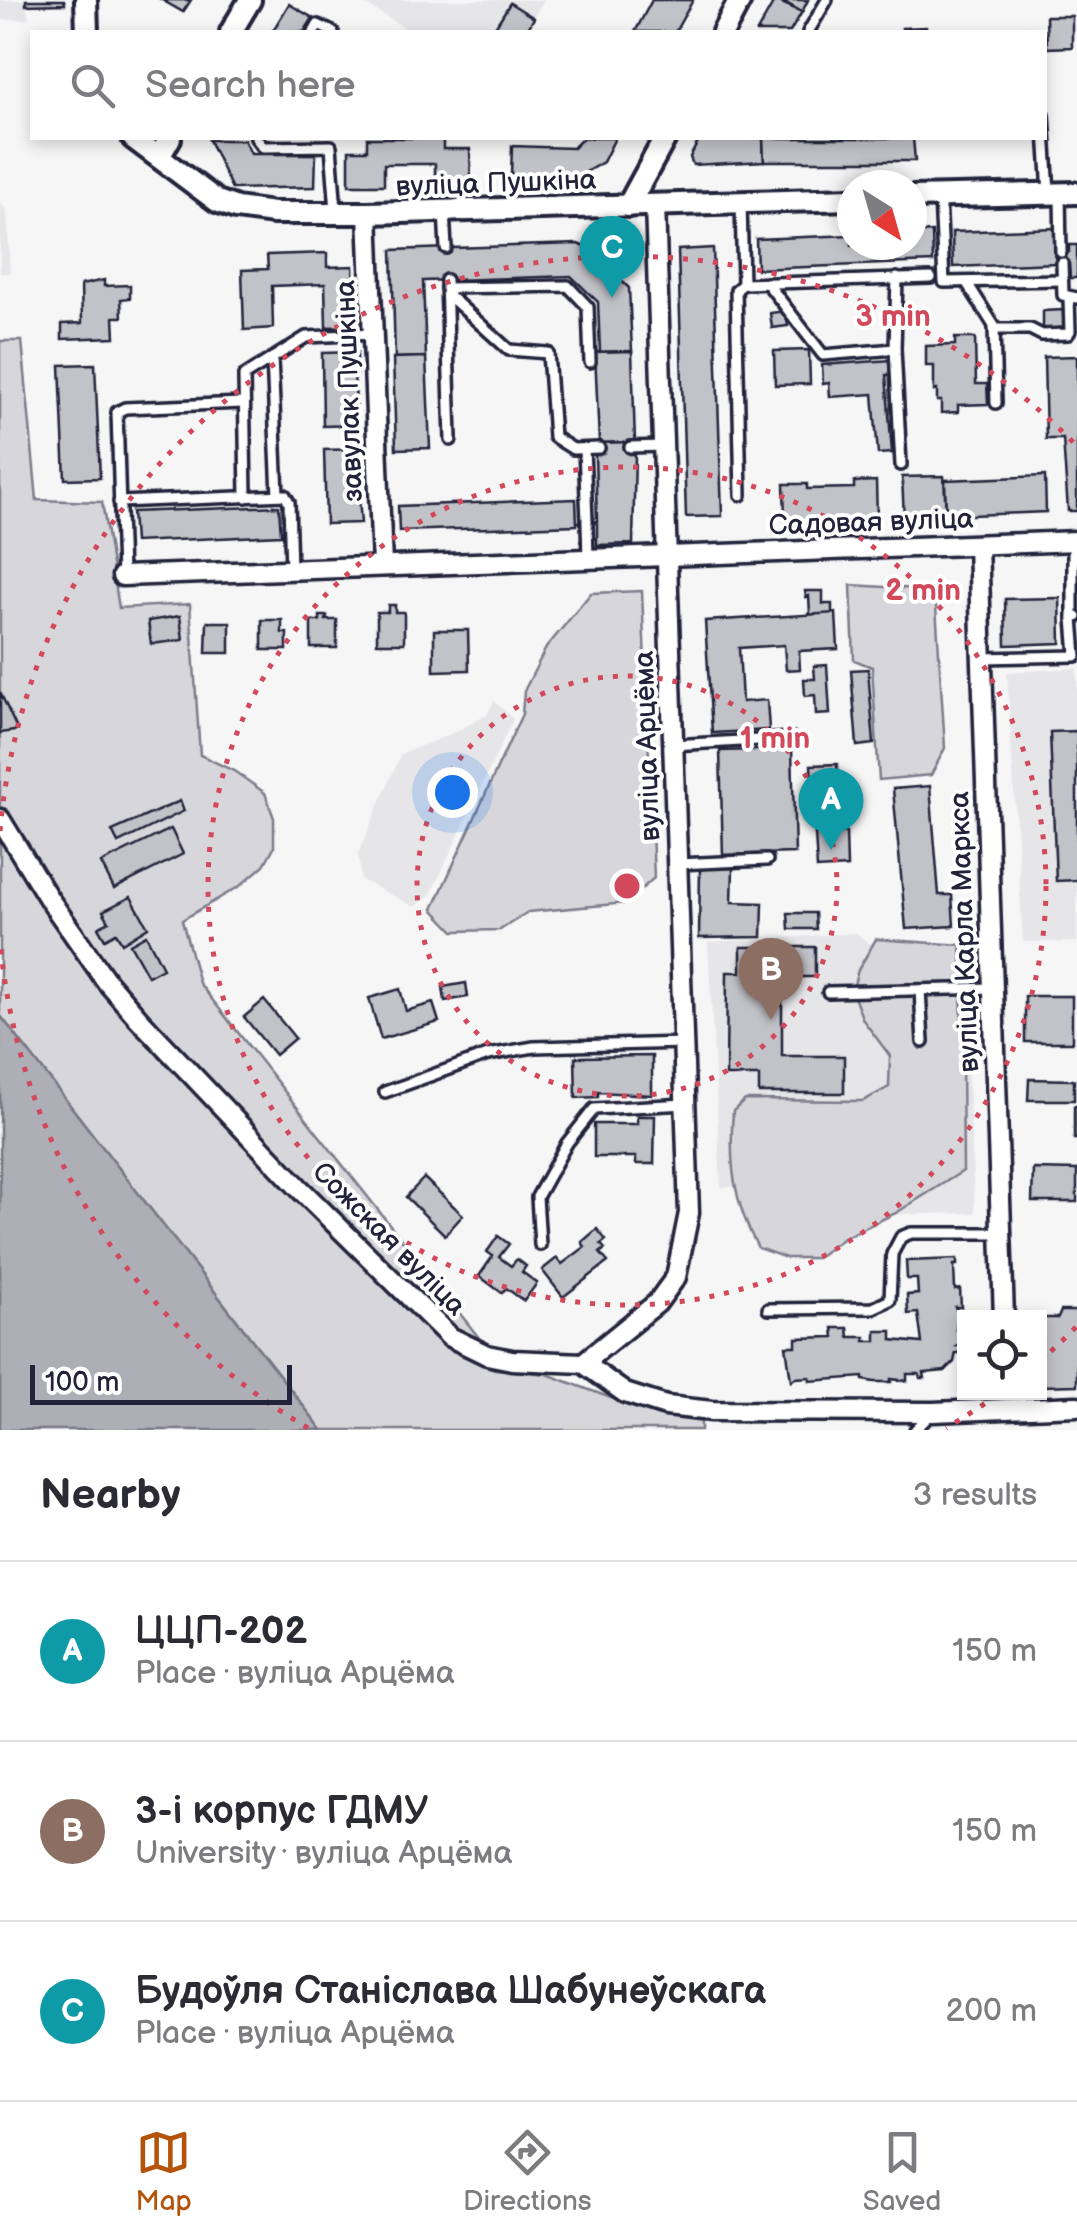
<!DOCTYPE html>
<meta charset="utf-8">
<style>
body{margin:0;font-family:"Balsamiq Sans",sans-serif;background:#f7f7f7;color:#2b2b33}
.controls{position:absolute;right:30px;bottom:30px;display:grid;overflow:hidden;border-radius:0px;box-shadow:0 5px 15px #0003}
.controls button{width:90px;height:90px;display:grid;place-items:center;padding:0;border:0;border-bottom:2px solid #e1e1e2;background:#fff;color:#2b2b33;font:50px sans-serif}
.compass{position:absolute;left:837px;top:170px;width:90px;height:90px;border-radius:50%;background:#fff;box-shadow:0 5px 15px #0003;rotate:143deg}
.scale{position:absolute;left:30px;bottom:25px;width:262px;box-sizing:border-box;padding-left:10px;border:5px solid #22223b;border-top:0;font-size:28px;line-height:35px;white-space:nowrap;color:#22223b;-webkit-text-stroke:8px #fff;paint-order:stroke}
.you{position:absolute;left:452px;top:792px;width:35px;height:35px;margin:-25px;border:8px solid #fff;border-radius:50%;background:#1a73e8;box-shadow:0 0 0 15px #1a73e833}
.badge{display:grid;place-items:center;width:65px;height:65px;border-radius:50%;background:#b45309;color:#fff;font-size:32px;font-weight:700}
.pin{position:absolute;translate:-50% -82px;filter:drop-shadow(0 2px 5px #0008)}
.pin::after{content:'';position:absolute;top:52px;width:35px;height:30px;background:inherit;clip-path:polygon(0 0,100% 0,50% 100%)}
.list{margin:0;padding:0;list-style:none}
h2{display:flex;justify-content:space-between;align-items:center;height:130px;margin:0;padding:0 40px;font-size:42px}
h2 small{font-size:32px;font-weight:400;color:#7c7c81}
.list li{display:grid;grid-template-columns:65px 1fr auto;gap:30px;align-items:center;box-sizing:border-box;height:180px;padding:0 40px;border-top:2px solid #e1e1e2}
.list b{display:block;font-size:38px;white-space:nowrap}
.list p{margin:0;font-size:32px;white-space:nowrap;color:#7c7c81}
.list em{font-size:32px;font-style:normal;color:#7c7c81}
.icon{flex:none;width:55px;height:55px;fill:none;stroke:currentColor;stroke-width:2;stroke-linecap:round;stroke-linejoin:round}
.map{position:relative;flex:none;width:1077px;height:1430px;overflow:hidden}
.search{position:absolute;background:#fff;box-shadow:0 5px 15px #0003;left:30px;right:30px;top:30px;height:110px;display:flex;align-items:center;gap:25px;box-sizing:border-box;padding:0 35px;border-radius:0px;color:#7c7c81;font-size:38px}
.sheet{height:670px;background:#fff}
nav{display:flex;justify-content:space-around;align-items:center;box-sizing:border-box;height:140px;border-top:2px solid #e1e1e2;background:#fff;font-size:28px;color:#7c7c81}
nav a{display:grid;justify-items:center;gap:5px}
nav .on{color:#b45309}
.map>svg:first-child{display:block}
.built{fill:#e6e6e9}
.green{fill:#d7d7db;stroke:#7c7c8b;stroke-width:2.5}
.water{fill:#aeaeb7;stroke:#767685;stroke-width:2.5}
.building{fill:#c2c2c9;stroke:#22223b;stroke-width:2.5}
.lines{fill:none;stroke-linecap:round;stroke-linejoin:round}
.service-casing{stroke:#22223b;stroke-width:16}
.minor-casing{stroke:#22223b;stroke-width:25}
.tertiary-casing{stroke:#22223b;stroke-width:28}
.service{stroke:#fff;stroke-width:9}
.minor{stroke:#fff;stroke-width:18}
.tertiary{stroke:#fff;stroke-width:20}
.ring{fill:none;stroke:#d1495b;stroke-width:5;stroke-dasharray:5 10}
.labels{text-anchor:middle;stroke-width:8;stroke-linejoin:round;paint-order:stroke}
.street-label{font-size:28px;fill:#22223b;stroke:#fff}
.centre{fill:#d1495b;stroke:#fff;stroke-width:5}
.ring-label{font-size:30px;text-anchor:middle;font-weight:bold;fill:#d1495b;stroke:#fff;stroke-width:8;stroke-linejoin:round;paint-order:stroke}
</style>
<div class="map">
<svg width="1077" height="1430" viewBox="0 0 1077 1430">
<rect width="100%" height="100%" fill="#f6f6f7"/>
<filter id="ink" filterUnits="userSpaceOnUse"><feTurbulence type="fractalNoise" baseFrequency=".01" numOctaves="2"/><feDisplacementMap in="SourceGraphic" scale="20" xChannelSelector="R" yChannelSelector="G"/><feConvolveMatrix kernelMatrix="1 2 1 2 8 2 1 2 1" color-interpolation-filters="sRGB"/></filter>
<g filter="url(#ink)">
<g class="built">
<path d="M0 0H64L65 4 27 5 29 19 0 20Z"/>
<path d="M359 0H544L525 32H411Z"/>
<path d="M0 203 7 211 10 273H0Z"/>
<path d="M1077 668V942H1023L1007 672Z"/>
<path d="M494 701 513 719 431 894 415 907 361 880 358 854 401 754 451 734 487 715Z"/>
<path d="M856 933 869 943 961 945 975 1213 850 1215 846 1183 721 1187 708 942Z"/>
</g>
<g class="green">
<path d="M0 341H22L37 500 102 502 119 608 190 604 200 755 234 771 265 793 274 818V847L264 865 240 886 182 920 199 983 480 1339 461 1355 494 1369 547 1374 656 1415 701 1422V1430H322L0 1015Z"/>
<path d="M851 585 935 590 945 748 931 775 879 780 872 667 854 660Z"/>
<path d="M642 591 654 878 626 903 528 912 500 930 454 931 433 909 522 714 524 691 546 648 591 593Z"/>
<path d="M876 939 961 945 963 1171 896 1213 845 1237 816 1258H786L758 1248C733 1201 729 1163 733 1111L745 1100 863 1101 889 1087 890 1056 863 1020 852 992 858 970Z"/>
</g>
<path class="water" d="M0 1015 322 1430H0Z"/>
<g class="building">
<path d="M26 0H64L65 4 26 5Z"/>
<path d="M162 0H191L183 12Z"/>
<path d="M652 0H693L675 32H635Z"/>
<path d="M775 0 802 12 790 32H757Z"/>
<path d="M781 0H808L802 12Z"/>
<path d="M510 3 534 18 526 32H492Z"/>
<path d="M289 4 313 18 304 32H272Z"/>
<path d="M1046 16H1072V47L1047 48Z"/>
<path d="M926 27V32H903L902 28Z"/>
<path d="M367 138H443V149H470L471 181H435V164H384V185H349V150H367Z"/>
<path d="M583 138H615L603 162 582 174 511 175 512 146 573 148Z"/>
<path d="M700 138H763L764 161 693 165 690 157Z"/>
<path d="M763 138H913L915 161H764Z"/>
<path d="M209 140H244L251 154H316L315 187 232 189Z"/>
<path d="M1054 228 1056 263 953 267 952 232Z"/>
<path d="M932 232 933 262 757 269 756 239 852 235V245H912V233Z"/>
<path d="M578 244 590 249 629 288 632 351 600 352 598 302 571 276 423 281 426 357 395 358 392 250Z"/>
<path d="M1069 245H1077V278H1070L1069 263H1056L1055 253 1069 252Z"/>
<path d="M713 248 722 516 686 517 678 250Z"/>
<path d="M327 253V267L353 266 355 326 326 327 325 284 272 286 273 328 244 330 242 270 268 269 267 255Z"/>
<path d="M104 280V286L130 285V298L121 299 122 317H114L115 337 62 339V324L82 323 81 285Z"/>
<path d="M1063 310 1064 329H1043V311Z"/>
<path d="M786 311 788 326 772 328 770 313Z"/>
<path d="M955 338H975L976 384H987L988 404 958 405V412L941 413V401H937V390L934 391V366H926V346L955 345Z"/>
<path d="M809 350 810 384 775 385 774 351Z"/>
<path d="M632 351 635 442 599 443 595 352Z"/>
<path d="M357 352V375H354L358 425 323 426 322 353Z"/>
<path d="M1077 356V511H1068L1063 439H1046L1044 357Z"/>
<path d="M426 357 430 448 396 449 393 358Z"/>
<path d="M891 360 892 375H886L892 453 878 454 873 394 830 397 829 383 823 384 822 365Z"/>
<path d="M95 364 100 478 65 479 60 365Z"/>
<path d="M630 442V454H635L633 544 597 545V523L577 522 597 521 595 455H599V443Z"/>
<path d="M359 449 360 472H357L361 523 326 524 324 450Z"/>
<path d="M944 476 946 516 904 518 902 477Z"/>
<path d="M1045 476 1046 512 946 516 945 480Z"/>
<path d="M876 481 877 519 785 521 784 484H807V489L854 488V482Z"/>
<path d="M576 499 577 525 399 531 398 506Z"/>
<path d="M279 506 281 535 134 542 132 512Z"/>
<path d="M805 591H823V604H832V614L810 615 809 596 806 597Z"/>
<path d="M1060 598 1061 643 1006 645 1005 599Z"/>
<path d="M388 605H395V612H404V643H377V612H388Z"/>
<path d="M836 613 838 649 799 651 800 669 786 670 784 645 739 648 742 702 767 700 769 730 712 733 705 621Z"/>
<path d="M180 616 183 640 151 644 148 621Z"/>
<path d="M320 616H327L326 620H337V648H311V621H320Z"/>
<path d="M262 620H282V633H287V650H262Z"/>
<path d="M207 622H230V653H206Z"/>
<path d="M434 630H468L469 670 434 671Z"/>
<path d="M827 665 830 714 816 715 815 695 805 696 804 679H815L814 666Z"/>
<path d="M868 669 874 744 857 746 851 670Z"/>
<path d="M0 692 17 729 14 731 0 733Z"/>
<path d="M1077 731V880L1056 881 1050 732Z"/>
<path d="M792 749 795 853 723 855 720 751Z"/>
<path d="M837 764 841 832 815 833 811 765Z"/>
<path d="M930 786 939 895H952L954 926 906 929 893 789Z"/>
<path d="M180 801 184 811 118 843 112 831Z"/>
<path d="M171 829 183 854 114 889 101 863Z"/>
<path d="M846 832 847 867 817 869 815 833Z"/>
<path d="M700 868H733L732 902 763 903 762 937 699 938Z"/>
<path d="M131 897 148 927 122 943 116 933 105 939 98 927 109 921 103 911Z"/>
<path d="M788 913H815L816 929H789Z"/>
<path d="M146 935 163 968 148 976 130 944Z"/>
<path d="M741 947H815V977H782V1056H844V1093H759V1076H726L727 972H741Z"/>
<path d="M466 983 468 997 445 1001 443 987Z"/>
<path d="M400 989 406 1011 433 1003 439 1022 381 1039 369 998Z"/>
<rect x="1025" y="996" width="47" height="46"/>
<path d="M264 1000 295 1038 275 1055 244 1017Z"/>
<path d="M652 1056V1095L598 1092V1097L576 1098 575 1057Z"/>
<path d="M1029 1079 1074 1080V1100H1028Z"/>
<rect x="1074" y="1106" width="3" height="33"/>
<path d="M637 1116H655L654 1164H636V1157H594V1124H637Z"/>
<path d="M1033 1169 1077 1170V1202H1032Z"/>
<path d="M424 1178 463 1215 445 1235 406 1197Z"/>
<path d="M597 1229 606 1240 601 1244 605 1249 600 1253 608 1262 563 1297 542 1270 557 1258 562 1264 585 1247 582 1242Z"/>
<path d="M498 1236 509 1244 499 1257 511 1266 517 1259 526 1266 522 1272 537 1283 524 1301 506 1288 502 1293 479 1276 493 1256 487 1252Z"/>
<path d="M957 1259V1265H954L955 1290 960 1289 961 1307H955L958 1312 956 1330H960V1343L957 1346H960L961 1353H956L954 1362 945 1371 924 1373 925 1378H920L919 1374H907V1381L891 1379V1382H874L863 1380V1377L810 1381V1377L795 1378 791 1381 786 1346H796V1338L834 1337 833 1328H848L849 1337H865V1341H876V1331H892V1340L922 1343 918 1313 908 1314 907 1295 918 1294 917 1279H907L906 1261Z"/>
<path d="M1061 1311H1077V1385L1040 1386 1043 1318H1058Z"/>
</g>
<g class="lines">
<g class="service-casing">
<g id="service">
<path d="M314 32 318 25 333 32"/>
<path d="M808 32 827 0"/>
<path d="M1044 115 1049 193"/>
<path d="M256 138 263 147 331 146 336 211"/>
<path d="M1060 195 1061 252"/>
<path d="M940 197 944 282 1062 280"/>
<path d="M741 203 743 284 736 290 741 495"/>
<path d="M444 211 446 248"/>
<path d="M1062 263 1063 295 1077 298"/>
<path d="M446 280 451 440"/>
<path d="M767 283 823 355 895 349 897 278"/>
<path d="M967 283 996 329H1030L1042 335 1068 334 1070 331 1069 298"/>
<path d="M743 284 931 278"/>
<path d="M446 288 568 286 588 307 590 362"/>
<path d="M447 294 509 350 548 353 554 437 573 449 599 448"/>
<path d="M994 327 996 403"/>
<path d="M895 349 901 465"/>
<path d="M272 358 278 495"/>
<path d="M630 447 663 446"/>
<path d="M584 449 587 521"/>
<path d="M246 497 244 376 306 337 373 334"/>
<path d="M119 502 285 495 289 502 291 570"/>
<path d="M587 523 588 559"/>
<path d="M1073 541V618L1077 617"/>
<path d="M122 576 117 412 125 408 242 403"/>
<path d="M982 658 1076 656 1073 618"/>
<path d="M673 745 792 738"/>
<path d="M677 864 767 860"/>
<path d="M920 990 923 1042"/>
<path d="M828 992 993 988"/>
<path d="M385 1092 488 1055 534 1047 684 1043"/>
<path d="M540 1245 537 1197 567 1143 594 1109 686 1104"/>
<path d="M768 1309 873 1308 890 1300 892 1254 901 1237 911 1233H1001"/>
<path d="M915 1430 931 1414"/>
</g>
</g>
<g class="minor-casing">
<g id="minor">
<path d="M368 213 382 566"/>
<path d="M978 545 1004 1318"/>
<path d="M122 576 1077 541"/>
<path d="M0 819 49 899 107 982 139 1019 300 1189 450 1337 487 1355 512 1360 583 1363 625 1393 666 1406 712 1411 933 1412 1077 1406"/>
<path d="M583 1363 657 1303 676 1277 689 1213 655 205"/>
</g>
</g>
<g class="tertiary-casing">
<g id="tertiary">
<path d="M86 0 87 32"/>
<path d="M231 32 250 0"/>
<path d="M723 32 740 0"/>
<path d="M133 138 217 201 236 208 273 213H368L852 199"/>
<path d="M159 157 170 138"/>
<path d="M912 197 1077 193"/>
<path d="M628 206 665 138"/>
</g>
</g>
<use href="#service" class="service"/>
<use href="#minor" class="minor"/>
<use href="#tertiary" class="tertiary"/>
</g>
</g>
<g class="ring">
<circle cx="627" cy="886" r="210"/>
<circle cx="627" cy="886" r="419"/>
<path d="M1076 1327A629 629 0 0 1 1040 1361M997 1395A629 629 0 0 1 946 1428M308 1428A629 629 0 0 1 0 941M0 831A629 629 0 0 1 1076 445"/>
</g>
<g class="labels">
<g class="street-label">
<text transform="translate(496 182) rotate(-2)" y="10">вуліца Пушкіна</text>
<text transform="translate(348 391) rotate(-92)" y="10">завулак Пушкіна</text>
<text transform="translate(871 521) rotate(-2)" y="10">Садовая вуліца</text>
<text transform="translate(646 746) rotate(-92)" y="10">вуліца Арцёма</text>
<text transform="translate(963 932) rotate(-92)" y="10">вуліца Карла Маркса</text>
<text transform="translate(390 1238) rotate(45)" y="10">Сожская вуліца</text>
</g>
</g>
<circle cx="627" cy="886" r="15" class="centre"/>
<g class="ring-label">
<text x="893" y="326">3 min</text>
<text x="923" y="600">2 min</text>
<text x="775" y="748">1 min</text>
</g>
</svg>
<div class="controls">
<button><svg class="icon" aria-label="locate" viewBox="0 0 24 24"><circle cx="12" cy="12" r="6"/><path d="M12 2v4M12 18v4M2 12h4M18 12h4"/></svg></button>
</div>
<svg class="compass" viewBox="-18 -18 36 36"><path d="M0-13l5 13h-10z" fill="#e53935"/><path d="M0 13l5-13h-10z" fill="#7c7c81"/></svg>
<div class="scale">100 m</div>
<div class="you"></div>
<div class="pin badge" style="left:831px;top:850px;background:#0f9aa8">A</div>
<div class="pin badge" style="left:771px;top:1020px;background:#8d6e63">B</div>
<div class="pin badge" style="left:612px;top:298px;background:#0f9aa8">C</div>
<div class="search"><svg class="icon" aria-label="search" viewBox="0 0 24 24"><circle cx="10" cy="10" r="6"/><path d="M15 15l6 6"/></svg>Search here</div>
</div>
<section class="sheet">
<h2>Nearby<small>3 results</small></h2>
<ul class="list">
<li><span class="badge" style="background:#0f9aa8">A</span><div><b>ЦЦП-202</b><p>Place · вуліца Арцёма</p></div><em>150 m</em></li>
<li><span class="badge" style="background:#8d6e63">B</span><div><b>3-і корпус ГДМУ</b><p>University · вуліца Арцёма</p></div><em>150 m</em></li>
<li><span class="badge" style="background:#0f9aa8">C</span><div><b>Будоўля Станіслава Шабунеўскага</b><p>Place · вуліца Арцёма</p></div><em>200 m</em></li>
</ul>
</section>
<nav>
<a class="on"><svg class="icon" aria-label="map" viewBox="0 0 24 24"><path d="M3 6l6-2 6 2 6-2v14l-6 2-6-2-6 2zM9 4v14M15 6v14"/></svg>Map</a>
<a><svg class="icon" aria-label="directions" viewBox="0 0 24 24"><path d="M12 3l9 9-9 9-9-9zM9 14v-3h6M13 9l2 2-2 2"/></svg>Directions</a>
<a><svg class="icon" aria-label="saved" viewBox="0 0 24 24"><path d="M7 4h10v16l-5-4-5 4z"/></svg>Saved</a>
</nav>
